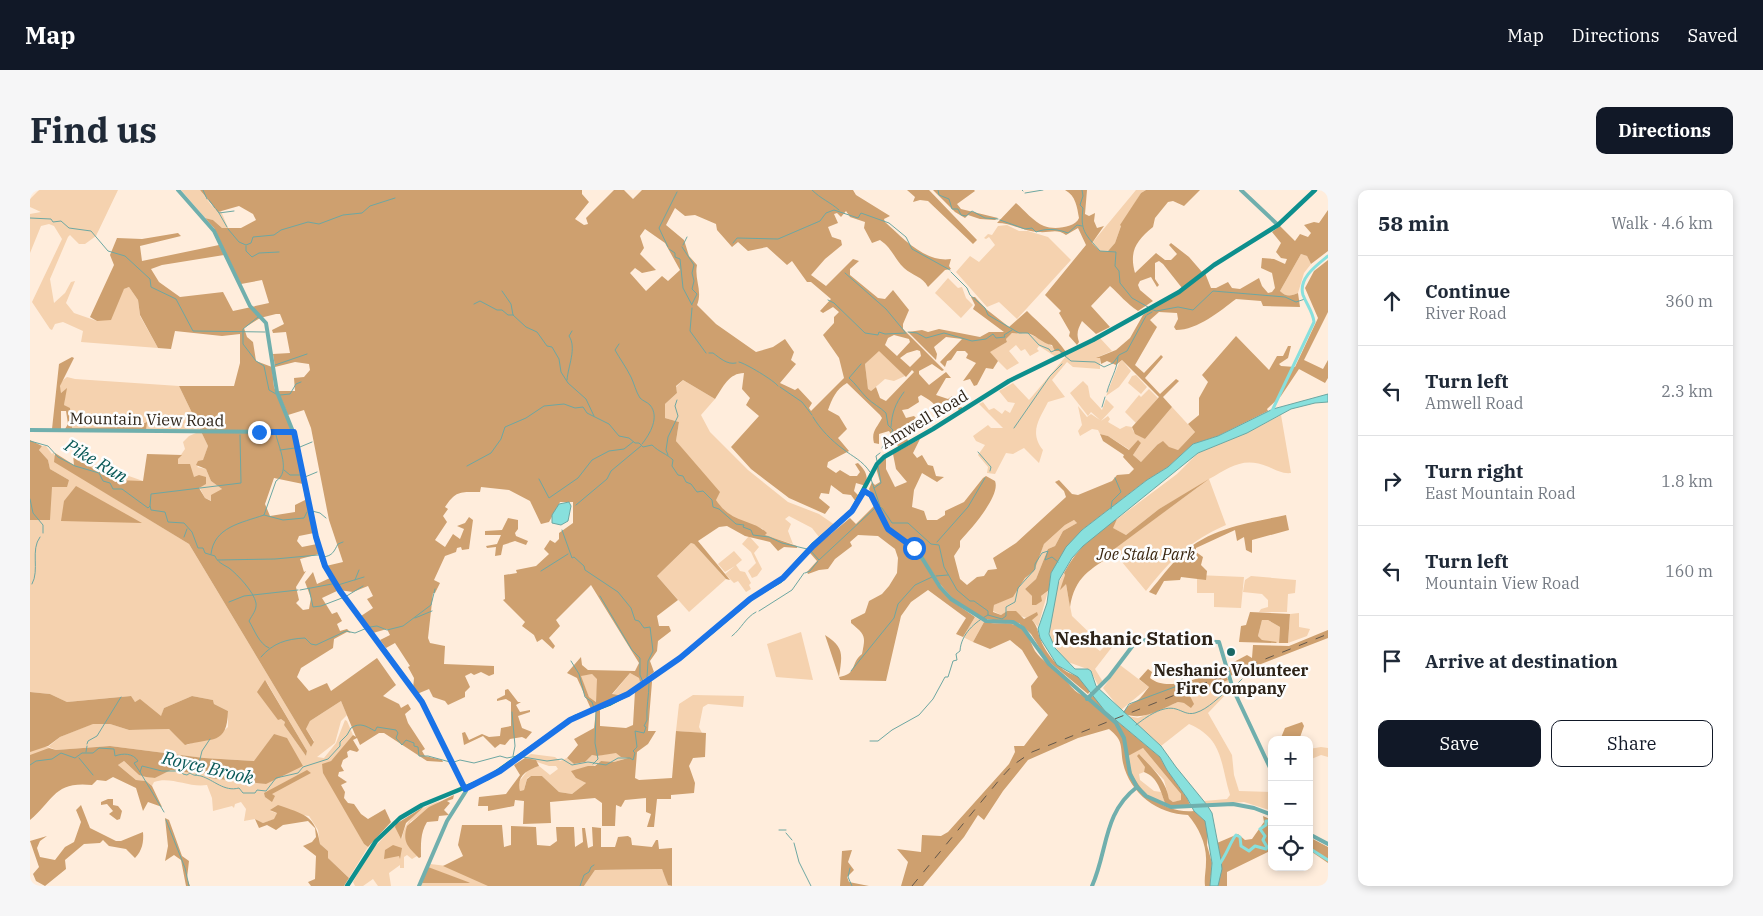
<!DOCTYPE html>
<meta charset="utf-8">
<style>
body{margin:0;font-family:"IBM Plex Serif",serif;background:#f6f6f7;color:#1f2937}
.controls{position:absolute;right:15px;bottom:15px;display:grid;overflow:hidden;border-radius:10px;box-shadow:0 2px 8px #0003}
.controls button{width:45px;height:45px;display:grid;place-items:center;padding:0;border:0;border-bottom:1px solid #e0e1e3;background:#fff;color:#1f2937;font:25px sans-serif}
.stop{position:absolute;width:15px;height:15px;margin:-11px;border:4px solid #1a73e8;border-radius:50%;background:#fff}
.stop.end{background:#1a73e8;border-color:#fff;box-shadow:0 1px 5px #0008}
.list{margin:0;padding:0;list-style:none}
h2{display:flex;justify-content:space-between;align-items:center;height:65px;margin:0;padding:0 20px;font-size:21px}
h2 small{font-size:16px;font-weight:400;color:#747a83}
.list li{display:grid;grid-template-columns:32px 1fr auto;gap:15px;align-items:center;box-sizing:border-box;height:90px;padding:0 20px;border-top:1px solid #e0e1e3}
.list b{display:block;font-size:19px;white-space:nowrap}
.list p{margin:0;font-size:16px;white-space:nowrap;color:#747a83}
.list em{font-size:16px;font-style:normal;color:#747a83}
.actions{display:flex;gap:10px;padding:15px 20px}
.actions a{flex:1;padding:11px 0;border:1px solid #111827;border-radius:10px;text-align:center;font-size:18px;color:#111827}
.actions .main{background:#111827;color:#fff}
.icon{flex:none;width:28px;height:28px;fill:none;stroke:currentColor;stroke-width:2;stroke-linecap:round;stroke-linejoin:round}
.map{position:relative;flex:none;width:1298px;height:696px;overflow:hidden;border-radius:10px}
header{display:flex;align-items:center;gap:30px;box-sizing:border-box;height:70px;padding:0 25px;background:#111827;color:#fff}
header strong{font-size:24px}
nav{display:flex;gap:28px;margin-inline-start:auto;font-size:18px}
.intro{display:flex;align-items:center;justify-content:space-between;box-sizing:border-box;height:120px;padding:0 30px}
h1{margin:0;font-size:35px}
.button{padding:12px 22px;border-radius:10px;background:#111827;color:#fff;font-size:18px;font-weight:700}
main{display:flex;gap:30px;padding:0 30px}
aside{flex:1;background:#fff;border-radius:10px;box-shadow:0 2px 8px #0003}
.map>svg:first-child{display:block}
.green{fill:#f5d2af;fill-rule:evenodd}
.forest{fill:#cea06f;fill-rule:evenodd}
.water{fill:#88e0dd;stroke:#6da7a2}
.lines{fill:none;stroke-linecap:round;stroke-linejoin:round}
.stream{stroke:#6da7a2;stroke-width:1}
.river{stroke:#88e0dd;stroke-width:3}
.tertiary{stroke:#70afad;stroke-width:4}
.secondary{stroke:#0d8f8d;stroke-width:4.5}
.rail{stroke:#63574a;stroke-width:1;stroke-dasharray:9 9;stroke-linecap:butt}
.route{stroke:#1a73e8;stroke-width:6}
.poi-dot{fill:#196765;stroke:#fdfdfd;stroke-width:2}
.labels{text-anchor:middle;stroke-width:5;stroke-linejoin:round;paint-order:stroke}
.street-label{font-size:16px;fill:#2d2318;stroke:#fdfdfd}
.park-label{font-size:16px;font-style:italic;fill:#3a2610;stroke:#fdfdfd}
.poi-label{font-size:16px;font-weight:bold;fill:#2d2318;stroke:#fdfdfd}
.water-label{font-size:18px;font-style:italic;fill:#085857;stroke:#fdfdfd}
.quarter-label{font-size:19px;font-weight:bold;fill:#2d2318;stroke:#fdfdfd}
</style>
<header>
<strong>Map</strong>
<nav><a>Map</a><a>Directions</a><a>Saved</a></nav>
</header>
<div class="intro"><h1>Find us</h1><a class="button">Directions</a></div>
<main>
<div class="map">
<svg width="1298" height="696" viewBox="0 0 1298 696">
<rect width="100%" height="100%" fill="#ffeddc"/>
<g class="green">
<path d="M9 0H88L66 46 55 54H49L40 45 38 47 20 89 24 113 35 103 41 92 45 91 36 113 44 123 67 131 94 99 99 97 108 110 110 126 128 158 51 152 53 141 33 132 25 134 22 140 20 139 2 112 32 49 24 36 19 34 11 36 0 63V24L11 22 0 17V9Z"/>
<path d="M151 0H170L182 16 191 21 198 38H192L183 30 175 28Z"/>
<path d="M1106 0H1116L1111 3 1091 36 1085 53 1078 61H1070L1062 53Z"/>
<path d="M977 35 989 41H998L1018 47 1041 70 987 129 969 112 957 117 926 82 940 66 949 72 965 55 959 47 956 49 954 48 958 44 962 45 968 36Z"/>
<path d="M1271 64 1277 66 1281 74 1274 83 1268 103C1261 106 1256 107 1250 101Z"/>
<path d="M918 88 928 98 932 97 936 108 943 115 931 128 905 103Z"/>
<path d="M982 143C987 144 989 143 994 143 1002 143 1027 158 1032 164L1026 167 1009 156 1007 159 1009 161 1000 166 995 159 991 161 986 155 979 161 989 173 977 180 959 162 977 152 976 149Z"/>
<path d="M1070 148 1082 161 1068 167 1070 168V179L1043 177 1037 172 1022 190 1035 207 1018 212C1009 230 999 242 1013 260L1009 273 994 258 983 264 976 263 965 284 957 283 958 277 948 265 955 255 946 251 943 246 958 235 961 238H973L949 214 953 212 959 220 964 218 972 224 975 220 980 223 985 213 978 212 969 201 983 193 999 210 1037 165Z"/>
<path d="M849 160 875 186 864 191 855 189 841 201 838 200 835 174Z"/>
<path d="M1092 170 1101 181 1089 197 1076 206 1089 173Z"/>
<path d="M1106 185 1117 197 1111 204 1098 193 1102 186Z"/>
<path d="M37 187 45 189 149 196 178 256 173 271 167 277 176 279 181 291 192 299 182 311 175 308 164 287 147 274 148 269 155 259 153 252 159 246 166 243 165 241 116 240V232L102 237 42 238 40 219 34 215 36 199 31 203C29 195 30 192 37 187Z"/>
<path d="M653 190 685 209 671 225 680 242 718 280 758 312 789 324 805 335 789 347 782 338 759 326 755 329 761 334 758 341 763 354 734 345 733 339 704 329 689 315 665 275 646 251 649 232 635 228V214L647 203 646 197Z"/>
<path d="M1053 191 1058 196 1060 207 1072 220 1076 209 1084 217 1071 231 1078 226 1080 229 1078 232 1090 239 1096 236 1102 237 1103 241 1115 249 1142 217 1165 242 1148 260 1127 255 1111 272 1103 265 1111 253 1100 260 1078 246 1070 244 1068 240 1062 239 1050 246 1048 241 1052 235 1048 216 1057 227 1061 224 1070 230 1061 222 1058 226 1040 203Z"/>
<path d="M1119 199 1128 208 1106 233 1095 222 1109 205 1111 207Z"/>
<path d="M1251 225 1261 283C1253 284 1246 280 1239 277 1213 266 1201 277 1179 289L1196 335C1160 351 1141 369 1116 401L1082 360 1171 295 1129 319 1096 345 1082 338 1087 329 1147 284 1168 263 1217 243Z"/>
<path d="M12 256H16L22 264 24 262V265L71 300 159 354 281 557 284 551 276 539 280 531 311 511 317 525 311 531 305 553 287 567 294 568 306 553 315 530 317 531 323 545 321 549 301 571 292 575 334 654 338 657 319 688 298 668V661L290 654 288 640 279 626 240 621 247 623 245 629 233 633 225 629 214 631 216 619 211 612 205 614 204 618 202 616 183 621 182 608 177 595C159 598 141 586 124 592L122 596 116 591 106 590 88 575 94 571 109 585 125 588 141 580 162 583 172 575 236 594 244 544 225 571 174 568 80 556 26 560 19 557 14 565 0 578V555L18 557 30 547 62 534H80L99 540 139 539 157 555C174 547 183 552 198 537V521L184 514 183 510 162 506 134 518 131 527 110 510 105 512 100 506 37 512 20 504 0 502V326L22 297 39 290 20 279 18 270 9 260ZM236 491 277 561 276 566 254 535 255 532 251 529Z"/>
<path d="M45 267 113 291H86L47 270Z"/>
<path d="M1044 330 1047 333 1033 341 1025 356 1018 359 1006 389 995 399 1002 406H1011L1018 401 1008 437 1002 430 977 421 971 425 963 421 964 415 983 406 995 388 1003 381 1014 354 1035 335Z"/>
<path d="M719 346 729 357 724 363 732 379 727 386 722 388 718 381 726 373 721 362 712 354Z"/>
<path d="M661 353 664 354 696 389 659 422 627 386Z"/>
<path d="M704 361 712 370 706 375 710 381 715 382 721 393 719 395 721 399 716 402 708 391 704 393 695 384 705 376 695 382 688 374Z"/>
<path d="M1034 383 1035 385 1034 393 1038 391 1036 395 1042 426 1068 451 1066 458 1070 461 1078 453 1082 457 1065 479 1073 492 1068 495 1060 480 1038 472 1021 452C1018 432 1023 400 1034 383Z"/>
<path d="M1167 385 1214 387 1211 418 1184 417V403H1167Z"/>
<path d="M1221 386 1266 390 1265 403 1258 404 1257 422H1229L1231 419 1238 417V410L1232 404 1213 402 1215 390Z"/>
<path d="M1269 423V437L1280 439 1277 446 1258 453 1260 424Z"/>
<path d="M945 427 954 432 943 452 933 447Z"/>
<path d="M1232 430H1238L1250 437 1249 453 1232 450 1228 446Z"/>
<path d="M771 442 783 490 746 487 737 454Z"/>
<path d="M1090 475 1119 497 1091 520 1073 498Z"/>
<path d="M600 483 609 488 610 492 593 506 582 505Z"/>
<path d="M562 484 568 489 566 512 559 507 550 485Z"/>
<path d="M1198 490 1201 504 1197 503 1178 523 1202 565 1204 585 1209 601 1242 602V621L1214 612 1177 615 1174 611 1197 609 1200 605C1190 573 1194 549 1159 534L1131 556 1098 526 1108 528 1148 512 1154 513 1160 506Z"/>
<path d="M663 505 714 506 713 517 678 514 673 517 669 537 672 543 646 541 649 514Z"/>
<path d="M1291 557 1298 558V567L1291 565 1279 570V559Z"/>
<path d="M1113 558 1151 604 1152 610 1143 612 1139 609 1134 590 1109 564 1116 577 1114 582 1109 584 1110 590 1124 601 1131 602 1136 615C1114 607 1099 588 1098 565Z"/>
<path d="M586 562 601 567 584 572 571 571 546 588 556 593 542 604 529 602 512 586H501L497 588 494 600 490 601 488 593 499 579 509 576 520 585 528 579 526 576H519L495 568 501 564 525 567 530 571 537 568 544 574 555 572 562 565 567 566Z"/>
<path d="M410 611 380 632 387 666 382 669 377 665 374 667V678H370V675L359 683 361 696H348L343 689 333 696H325L323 692 340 662 366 634 372 649C375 628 391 617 410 611Z"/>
<path d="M400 674 417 676 462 696H391Z"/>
<path d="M632 679 640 696H554L565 680Z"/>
</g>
<g class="forest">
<path d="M170 0H552V4L559 12 545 29 554 35 558 34 556 28 584 0H594L603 9 612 0H823L826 5 860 26 854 29 855 32C873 48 895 73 921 69L919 76 921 79 915 80 898 97C892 86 883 86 874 78 865 70 863 59 850 50L842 53 834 38 835 32 820 27 816 21 811 27 807 23 804 24 808 33 798 37 802 47 811 50 812 55 795 69 781 85 796 96 823 69 829 71 820 79V85L848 108 855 109 863 100 879 120 873 134V139L914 180 912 181 902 174 889 181V184L899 195 916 182 921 188H916L906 205 918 209 922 206 933 219 930 221 924 215 920 214 914 219 913 223H907C907 213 899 210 891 205L888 207 889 212 878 219 872 220 876 228 884 226 886 228 882 241 877 233 871 240 879 252 869 258 859 241 849 244V254L844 253C841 241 847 238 852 228L850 225 817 193C806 199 802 209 798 220L809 226 817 239 808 248 819 261 798 272 797 277 806 283 810 280 820 286H827L830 282 825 274 828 273C836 281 838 285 836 296L826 293 824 301 829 306 826 312 821 305 813 304 801 295 799 304 791 303 789 308 800 317 795 324 759 308 721 279 701 257 729 226 716 215 720 208 712 199 714 183C699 183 693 197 685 209L653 190 646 196 647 203 635 214V228L649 232 646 251 690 302 686 310C703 335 721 328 737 343L735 345 767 356V358L754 357 748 361 740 352 715 346 697 336 689 337 668 351 700 390 696 389 664 354 661 353 627 386 648 410 627 426 629 436H639L641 441 628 451 627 461 620 471 624 482 610 492 609 488 600 483 582 504 593 506 561 519 547 488 537 483 551 467 552 475 558 480 605 481 609 473 561 395 526 430 530 436 519 448 525 456 523 459 512 449 507 452 504 445 492 436 495 432 473 410 475 409 474 385 487 383 486 380 506 376 519 364 514 359 520 350 525 353 529 349V343L543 333V312H530L519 332 511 334 500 311 479 300 451 297 450 302C431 302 426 300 415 317L418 319 413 326 417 332 405 350 415 357 423 344 430 349 434 339 427 336 435 333 439 327 443 330 439 359 432 360 431 357 427 358 426 362 415 366 404 390 410 393 405 403H403L398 448 400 453 415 456 414 474 464 476V484L459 486 451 482 444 485 441 483 435 486 440 497 435 502V507L418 515 415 511 403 507 399 499 387 504 383 499 384 488 378 477 380 476 365 453 356 458 350 450 360 445 357 439 343 443 331 426 343 418 337 409 343 406 338 396 323 402 309 400 292 408 302 424 307 422 312 431 307 434 310 441 317 439 321 443 317 442 304 449 303 458 271 478 267 487 279 501 297 493 301 501 347 468 366 495 353 506 369 514 371 518 378 514 381 519 375 524 378 533 395 559 392 561 395 566 412 570 413 572 397 571 354 543H349L330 555 327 548 323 550 329 560 327 562 320 560 317 562 318 567 313 570 311 576 314 581 309 582 308 586 317 592 311 595 315 602 314 608 318 613 324 614 331 624 338 629 355 619 361 632 338 657 334 654 293 583 292 574 301 571 323 545 326 547 311 511 280 531 276 539 284 552 281 557 159 354 24 272 25 263 44 275 43 265 47 270 86 290 113 291 117 264 152 265 148 269V274H160L164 287 169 285 176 287V294L169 298 175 308 181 311V305L192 299 181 291 176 279 166 275 168 271 173 270 178 256 149 196H204L210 173V144L192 146 145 141 141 159 128 158 110 125 108 110 99 97 94 99 81 130 67 131 60 127 84 75 80 65 87 48 112 49 148 43 151 46 110 56 112 71 189 55 194 65 132 75 121 79 129 92 150 107 193 102 203 121 239 113 232 90 211 94 184 38 175 28 183 30 192 38H211L226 30 223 24 209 16 188 22ZM645 18 655 26 665 25 686 34 687 40 702 57 708 52 718 61 737 57 757 75 762 71 777 92H781L801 109 790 121 793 123 803 117 809 122 804 127V133L793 145 809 168 814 188 781 221 779 218 782 213 768 198 765 200 750 193 766 174 761 170 764 162 755 149 743 157 726 162 686 134 667 115C673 101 664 89 667 75L659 66 654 50 636 35ZM615 39 635 53 650 80 638 91 632 86 616 101 600 83 605 78 612 83 626 80 610 64 614 58 610 46ZM246 124H250L254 134 242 140 243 143 256 142 260 163 243 164 245 177 265 172 279 174 280 180 274 187 264 188 265 201H248L258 225 274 220 281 238 299 330 313 372 296 376 300 388 287 394 283 382 275 392 281 408 279 419 273 420 266 413 269 410 266 397 276 381 274 382 270 369 289 364 287 354 272 357 267 351 269 346 284 343 277 309 265 315V322L240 326 235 314 244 288 273 294 266 253 244 197 242 177 226 171 223 152 217 147 214 138 230 128ZM864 145 879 149 880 152 867 166 855 155 858 148ZM887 160 890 161 891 166 880 177 870 168 877 163ZM849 161 876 187 882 180 884 182 856 211 850 208 846 197 841 201 838 199 835 174ZM562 484 567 489 566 512 559 507 551 486Z"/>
<path d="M877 0H899L947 50 943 54 898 11 890 10 883 12 885 7Z"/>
<path d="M903 0H944L945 1 927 14 931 19 968 28 965 30 950 29 938 25 935 28 925 22Z"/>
<path d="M1035 0H1057L1055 24 1059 26 1065 23 1064 31 1067 38 1074 36 1062 53 1070 61H1078L1085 53 1091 36 1090 35 1111 3 1116 0H1170L1154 16 1143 11 1138 12 1125 28 1123 37C1106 51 1099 61 1105 83L1126 63 1135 70H1141L1147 64 1139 55 1141 53 1159 67 1172 82 1152 98 1133 74 1129 71 1125 73V89L1129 95 1127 97 1121 87 1110 91 1108 95 1110 100 1123 111 1108 121C1097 114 1089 104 1080 96L1061 116 1080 137 1066 144 1052 131C1048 139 1046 143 1049 152L1047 155 1039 146 1040 142 1029 123 1031 121 1015 105 1056 55 1048 38 1036 45C1027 38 1020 43 1009 42 995 42 982 33 967 33L986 13C994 20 1004 32 1014 36 1023 40 1045 38 1049 28 1047 17 1046 6 1035 0Z"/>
<path d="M1298 20V61L1281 74 1277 66 1271 64 1250 101C1256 107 1261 106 1268 103L1270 117 1233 116 1231 111 1206 109C1190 121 1168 140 1146 140L1144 137 1148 129 1147 123 1129 122 1120 130 1127 137 1105 175 1114 183 1131 165 1133 167 1115 188 1130 204 1146 189 1149 191 1133 207 1142 217 1115 249 1105 244 1102 237 1129 207 1092 170 1086 175 1077 171 1071 174 1070 168H1066L1086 160 1100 148 1113 125 1175 83 1181 98H1186L1198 92 1202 98 1210 99 1229 88 1232 96 1238 103 1242 102 1245 98 1242 83 1231 78 1232 68 1244 69 1255 74 1257 69 1251 68 1246 62 1251 53 1242 42 1250 36 1265 51 1270 44 1278 47 1281 43 1274 35 1284 32 1289 33Z"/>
<path d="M1298 70V122L1274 170 1293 179 1298 170V188L1295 193 1269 179 1251 206 1237 219 1238 221 1188 246 1163 254 1138 277 1117 290 1052 340 1021 383 1019 400 1011 406 1012 411 1006 415H1002V406L995 399 1006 389 1018 359 1025 356 1033 341 1047 333 1044 330 1035 335 1014 354 1004 381 995 388 983 407 964 415 963 422 971 425 977 421H986L994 429 1007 422 1008 425 1002 430C1008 437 1007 440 1010 448 1015 463 1031 483 1048 486L1060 501 1058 504 1017 470 1001 444 989 433 955 429 923 409 910 394 887 358 859 338 839 299 842 292 845 295 850 292 846 278 856 267V279L865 297 877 292 866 279 863 264 890 249 883 263 887 268 892 265 898 275 903 276 906 286 914 287 907 292 892 283 884 300 882 317 894 321 897 330H907L915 325V321L934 312 953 288 956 286 965 291C971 306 940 340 930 351V357L924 366 930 389 937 395 947 387 954 386 958 380 967 379 963 368 986 353 1036 307 1034 301 1025 292 1029 290 1042 304 1048 305 1082 291 1087 285 1099 284 1104 279 1093 267 1094 265 1073 251 1070 244 1078 246 1099 260 1108 250 1111 253 1103 265 1111 272 1127 255 1133 251 1139 257 1148 260 1165 242 1158 234 1169 225V208L1178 192 1172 185 1206 146 1239 180 1247 166H1253L1258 156H1261L1258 168 1249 174 1251 176 1265 177 1288 128 1275 98 1284 81Z"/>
<path d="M941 107H945L956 119 979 137 997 121C1011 135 1025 146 1036 162L1032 164 1029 161H1025L1022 155C1012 154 1005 143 995 143 990 143 987 144 982 143L976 149 977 152 960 162 968 171 963 179 956 178 947 195 944 196 940 189 933 191 946 173 936 168 938 164 935 161H927L921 170 917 171 915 177 910 172 932 149 916 147 904 157 907 164 906 170 878 142 892 140 898 142 909 139 950 147 959 142H974L943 119 945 115Z"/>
<path d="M42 167 44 168 30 196 31 203 37 198 34 215 40 218 42 238 102 237 117 232 116 240 35 239 38 234 36 221H31V239H22L29 174Z"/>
<path d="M0 250 12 256 9 260 18 270 20 279 39 290 37 297H22L20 330H0Z"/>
<path d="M1179 289 1083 360 1085 363C1060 380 1045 386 1040 417L1036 394 1030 400 1035 385 1034 383C1046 361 1065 340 1087 329L1083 338 1096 345 1129 319Z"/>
<path d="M46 296 112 333 31 331 34 311Z"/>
<path d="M844 316 856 339 885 359 919 409 945 427 933 447 926 444 936 428 898 400 881 412 871 426 856 491 810 490 795 445C815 458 812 465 809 487 828 484 820 473 832 464 836 445 835 445 821 433V430L835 423 839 411 852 404 859 396 867 383 868 368 865 359 848 346 828 345 820 352 822 356 805 369 798 379 789 380 778 384 777 382 787 371 780 363 784 358 820 328 826 334Z"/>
<path d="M1256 325 1259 340 1222 350V363L1216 360 1214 347 1207 351 1205 340 1166 358V362L1173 367 1171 375 1177 381 1176 390 1151 387 1150 390 1134 391 1126 405 1119 402C1130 389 1140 375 1152 364 1181 337 1220 333 1256 325Z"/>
<path d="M478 328 488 330V339L485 343 486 346 498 351 496 355 485 351 473 355 471 365 465 366 466 357 457 358 456 356 467 354 471 345H455V341L472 340Z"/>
<path d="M1220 422 1260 424 1258 453H1249L1250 437 1238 430H1232L1228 446 1232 450 1247 452 1246 453 1209 452 1211 436 1216 435Z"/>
<path d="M954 432C965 435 978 431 988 436 998 441 1000 452 1005 461 1012 471 1022 476 1031 485 1041 495 1047 509 1064 506L1075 521 1130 567 1137 580 1157 608 1160 615H1136C1130 601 1129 588 1114 582L1115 577 1107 566 1109 564C1122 578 1136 590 1139 609L1143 612 1151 610V604L1113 558 1098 566C1100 598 1132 624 1164 621L1175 631 1178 640 1177 655 1182 673 1180 696H1175C1174 688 1176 681 1176 672 1177 655 1169 638 1158 625 1128 624 1100 604 1093 573 1090 556 1094 551 1079 539L1048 548 998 570 973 601 954 630 948 625 934 647 893 696H871L878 672 867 659 891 662 892 645 911 646 918 642 979 574 985 562 984 556H994L1018 525 1002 507 1001 496 1008 487 992 460 980 450 960 459 943 452Z"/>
<path d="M1298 440V448L1200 486 1197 479 1202 473 1217 465 1222 468 1223 455 1259 456Z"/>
<path d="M1118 479 1122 482 1120 488C1140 504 1174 484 1194 480L1198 490 1160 506 1164 514 1161 518 1154 513 1148 512C1129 520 1112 532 1093 523 1100 511 1105 514 1111 507 1114 504 1116 500 1119 497L1109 489Z"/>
<path d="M235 490 277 561 276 566 254 535 255 532 251 529 248 530 227 502Z"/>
<path d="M621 490 622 492 618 541H626L618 554 607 562 605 588 609 590 642 588 646 541 676 543 675 567 663 568 659 576 665 593 664 603 641 605V609H627L624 637H617L621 624 616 622V608L595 610 591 617 586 615 585 636H572V613L565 608 520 612 521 633 493 634 494 611 485 610 484 616 458 621V616H448L449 607 476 604 490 585 484 575 495 568 506 570 509 576C497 580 486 586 490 601L494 600 497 589 501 586H512L529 602 542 604 556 593 546 588 541 581 558 576H565L571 571 584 572 598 568 591 567 586 563 567 566 562 565 555 572 544 574 537 568 548 555 544 549 564 538 566 521 570 520V536L596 538 603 535 605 501Z"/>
<path d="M478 499 488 512H491L486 515 490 522 500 520V522L488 526 492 538 502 542 496 549 492 547 480 549 475 555 470 554 465 558 453 546 434 555 432 543 435 542 439 550 452 544 459 547 470 546 471 538 481 536V512L476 509 467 511V509L475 505V500Z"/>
<path d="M0 502 20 504 37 512 101 506 105 512 110 509 131 526 134 518 162 506 183 510 184 514 198 521C197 556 182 547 155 555L139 539 99 540 80 534H63L30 547 18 556 0 562Z"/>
<path d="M1272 532 1274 536 1269 550H1250L1255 538Z"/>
<path d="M244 544 257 548 273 576 236 594 180 588 175 585 171 575 162 583 141 580 125 588 116 587 109 585 94 571 88 575 106 590 116 591 122 596 132 617 118 612 113 621 106 598 83 587 76 591 67 590 62 595C24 591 24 610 0 630V565L19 558 26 560 80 556 174 568 224 571Z"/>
<path d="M277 580 281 583 242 604 245 606 242 612 235 607 234 603Z"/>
<path d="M424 605 423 609 417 611 420 613 414 620 419 625 409 626 408 631 397 632C390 643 391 655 391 667L389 668C378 657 372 652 377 636L399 617Z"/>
<path d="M78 609H83V615L88 616 92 621 90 629 87 630 79 624 83 621 77 614 71 615V612Z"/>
<path d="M51 615 60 638 86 651H91L113 642C114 652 112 661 105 668L96 659 79 656 73 650 70 653 54 654 35 670 36 679 15 696 6 691 3 684 9 677 0 651 17 646 10 651 7 658 10 667 25 670 35 657 44 652 51 632 46 620Z"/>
<path d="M248 615C273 624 286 625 290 654L298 661V668L319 688 314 696H281L278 692 285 689 286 666 273 656 282 652 286 647 285 638 278 631 253 635 246 640 237 635 229 638 225 629 233 633 244 629 247 623 240 620Z"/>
<path d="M395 616 376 633 371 649 365 637 366 634Z"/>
<path d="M1233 626 1242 630V660L1197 682V696H1188L1191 670 1187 653 1208 644 1215 650 1222 649 1234 632Z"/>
<path d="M135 628 139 630 152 666 159 671 157 688 160 696H156L151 670 144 665 135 671 138 656Z"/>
<path d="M432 635H472L474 657 481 655V636L506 637 507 655 520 656 527 651 526 637H544L545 657 553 652 552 638H555L558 658 563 656 562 637 571 638V657H585L588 647 598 646 601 648 602 655 622 657 626 650H628L629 659 642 658V696L638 695 632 679 565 680 554 696H458L413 676 433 666 428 655Z"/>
<path d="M1279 647 1298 657V673L1279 660Z"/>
<path d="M363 655 372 658 370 669 369 666 354 669 355 660Z"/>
<path d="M822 660 818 672 824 680 817 687 819 692 839 696H810L812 661Z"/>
<path d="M398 677 438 692 440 693H392Z"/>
</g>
<g class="water">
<path d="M1298 204V212L1285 213 1261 219 1217 243 1168 263 1053 356 1042 368 1029 390 1019 444 1025 458 1045 479H1058L1061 481 1066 496 1131 556 1146 577 1177 615 1182 623 1191 670 1192 679 1188 696H1180L1182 673 1175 631 1164 621 1157 608 1137 580 1130 567 1075 521 1048 487 1027 475 1010 448 1008 439 1017 413 1021 383 1036 357 1052 340 1117 290 1138 277 1163 254 1188 246 1243 219Z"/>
<path d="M539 312 541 316 538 331 531 335 522 333V325L529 314Z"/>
</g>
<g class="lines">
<g class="stream">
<path d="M173 0 177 9"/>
<path d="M782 0C791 9 800 12 809 20"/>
<path d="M908 0 909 5 919 9 922 19H928L931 25 936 26 942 21 955 28 968 29"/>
<path d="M992 0 993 1"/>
<path d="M1052 0 1053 6 1050 15 1053 18C1050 41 1055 44 1070 61L1086 62 1085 76 1089 81 1090 93 1102 108 1118 117"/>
<path d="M995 3 1013 0"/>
<path d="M179 10 185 18"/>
<path d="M186 19 189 23 204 21"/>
<path d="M189 23 197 37"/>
<path d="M0 28 21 29 23 32 31 31 39 38 61 41 78 61 95 66 120 89 121 97 146 109 163 141 235 142"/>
<path d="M970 30 995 39 1002 38 1006 42C1016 38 1028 39 1038 43L1047 35 1052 36"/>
<path d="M198 39 209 52 216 55 221 53 223 47 244 45 251 40 278 32 289 34 313 25 332 23 340 16 365 8"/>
<path d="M703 53 707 48 748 49 790 31 796 23 804 20 828 28 831 23 859 33 876 47 882 59 920 80"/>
<path d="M653 55 657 47"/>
<path d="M216 56V61L222 67 229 63 249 62"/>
<path d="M638 57 629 38 647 2"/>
<path d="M652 57 664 75 662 83 664 91 662 99 667 104 662 114"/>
<path d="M639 59 645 63V67L650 69 653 98 662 115"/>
<path d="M921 82 937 98 940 105 955 118 958 125 989 143H998L1009 155 1019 159 1021 162 1028 159 1033 163"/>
<path d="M815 83 856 119 875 142"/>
<path d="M472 101 481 114 483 125 496 137 507 142 517 156 522 157 529 169 531 182 538 193 556 209 564 226"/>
<path d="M798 110 804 113 835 143 848 145 849 142 855 144 876 143"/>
<path d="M444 114 450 111 467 120H472L478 125H483"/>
<path d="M662 118 660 141 676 163"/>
<path d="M1121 119 1126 121 1148 117 1163 120 1183 101 1255 107 1266 112 1275 109"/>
<path d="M1117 125 1122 122"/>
<path d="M228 127 213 139V154L226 171 234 176 239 200 246 204"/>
<path d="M878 142 887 143 896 148 914 143 942 151 956 149 963 144 966 148 975 147 974 145 982 140"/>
<path d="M589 154 585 160C590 169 596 177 601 187 604 193 606 202 610 208 613 211 617 212 620 215 630 227 620 244 612 254"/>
<path d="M679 163H683C690 168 697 175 706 173"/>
<path d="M1035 166 1041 171 1065 172 1074 177 1083 173 1089 165 1097 161 1116 126"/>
<path d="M709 172C715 173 745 191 748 196"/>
<path d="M831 174 819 188C826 194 830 201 837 208 843 214 850 217 856 223L858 235 863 240 861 243"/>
<path d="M245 175 277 164"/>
<path d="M537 190C538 176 547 158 539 146L542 141"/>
<path d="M750 197 772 212 782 225"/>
<path d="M1077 202C1080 190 1087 180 1088 167"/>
<path d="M250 205 260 204 266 194 271 192"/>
<path d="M1072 217 1075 207"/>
<path d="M783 227C790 239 802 251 813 259 823 267 832 270 840 282"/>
<path d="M861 237C862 223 865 214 874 202"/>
<path d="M984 238 1020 186 1032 174"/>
<path d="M0 251 18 256 28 267 45 276 69 283 73 291 80 293 83 299H92L118 318 120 316 121 320 135 322 138 332 154 333 162 342 168 358H173L175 363 185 366C187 372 194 375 199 378 208 385 224 402 226 413 227 420 222 425 219 431 224 439 229 454 239 458"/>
<path d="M270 257 282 252"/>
<path d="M852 258 857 249"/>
<path d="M250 260 265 258"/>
<path d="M948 262 961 277 960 281"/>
<path d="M638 265 636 260 638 247 648 226 645 216 647 210"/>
<path d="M847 271 846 266 850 263"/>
<path d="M437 276 461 263 471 249 475 237 496 228 514 216 534 214 545 218 553 217 557 223 579 234 589 246 599 248 605 253H609L613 257 622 255C629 262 637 264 643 270L642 276 648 285 653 286 656 292 661 294 667 302 673 301 682 310 683 317 689 319 706 334 714 335 713 337 721 340 723 345 739 347 752 353 777 359"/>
<path d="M254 280 260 285H270"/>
<path d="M275 287 287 282"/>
<path d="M509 289 519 308 548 288 562 270 579 261 594 259 603 252"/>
<path d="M841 289 850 316"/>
<path d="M844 298 851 293 848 276"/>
<path d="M0 309 3 323 13 335V343"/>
<path d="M546 315 577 289 581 281 611 256"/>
<path d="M120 316 121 304 211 293 210 245"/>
<path d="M848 317 852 318 862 333H878L901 354 909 355 914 377 927 400 940 411H944L958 421V425L972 429 976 426V417L985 412 988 398 1005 379V374L1012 363 1018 361 1015 370 1022 367 1028 372"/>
<path d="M1081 319 1082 311 1091 302 1085 288"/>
<path d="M282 321 290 323 296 328"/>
<path d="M234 325 253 330 274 328 277 322"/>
<path d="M532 340 542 368 544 367 554 376 555 380 588 402 601 418 605 430 609 431 614 438 620 437 623 461 618 471 617 488"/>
<path d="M154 347 157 339"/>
<path d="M907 352 938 317 955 288"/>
<path d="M780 360 789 370 845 318"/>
<path d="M181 364C184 337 211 333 234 325L246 291C261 282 249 258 246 245"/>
<path d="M293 367C303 366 304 361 308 354L313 352"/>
<path d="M188 370 245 369 288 365"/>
<path d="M511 381 538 364"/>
<path d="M775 383 780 381 788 371"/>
<path d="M906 386 918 385"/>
<path d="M325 390 329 380"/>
<path d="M2 394C10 380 0 360 10 347"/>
<path d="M308 395 334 387"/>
<path d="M279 398 283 417 291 416 312 408"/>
<path d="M270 400 302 394"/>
<path d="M570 406 602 460 610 468V485L613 492"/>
<path d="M315 407 333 396"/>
<path d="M199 412 214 406 268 400"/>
<path d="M729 421 762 400 774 383"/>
<path d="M385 428 402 421"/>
<path d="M340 437 347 436 357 440 373 436 401 415 405 399"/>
<path d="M702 446C712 438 715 428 726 422"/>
<path d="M231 467C243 453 256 449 275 448L281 454 286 455 316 441 325 443 337 438"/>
<path d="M541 471 549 484 555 507 562 512 564 518"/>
<path d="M821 481 864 428 868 414 885 395 902 387"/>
<path d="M1204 497 1212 489"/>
<path d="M482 522 485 556 483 566"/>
<path d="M1094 522 1099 514 1150 495 1152 489"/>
<path d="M1106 535C1116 527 1133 515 1146 519 1153 521 1157 525 1165 523 1179 519 1189 506 1201 498"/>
<path d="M840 551H848L862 540 889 525 903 509 915 487H918L923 471 927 470 926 464 930 461C931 444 945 432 958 425"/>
<path d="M57 554 58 551 67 546 91 507"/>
<path d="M56 562 57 556"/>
<path d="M493 567 517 571 532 569 542 575 558 572 576 575 588 568H600L603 570 605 563 603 561 607 557 605 541 614 543 616 537 614 536 617 530C616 518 619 506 619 493"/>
<path d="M49 568 63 585"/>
<path d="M424 572 430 570 444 573 470 566 477 568 487 566"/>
<path d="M563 574 568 569 565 553 566 521"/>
<path d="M0 575 6 571 22 569 31 563 45 568 52 563H63L69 558 84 559 85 566C93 563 103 563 108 571L104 573 110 582 112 576 132 581H151L153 584 157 585 160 583C164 586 166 585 171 586 184 590 194 602 209 598L213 603H225L227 600 236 601 246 588 268 583 273 577 298 569 310 556V552L317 545 321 538C330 532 336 536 345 541L347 537 366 540 368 543 366 548 372 555 376 550 384 553V556L388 557 389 566H398L420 572"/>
<path d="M110 582 134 622"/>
<path d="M166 585 172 561 180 549"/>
<path d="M136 630 155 678 159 696"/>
<path d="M749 640H756"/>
<path d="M756 643 762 650"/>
<path d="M764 653 769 672 781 696"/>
<path d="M820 678 818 687 822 696"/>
<path d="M550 696 554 685 559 682 561 677 564 675"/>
</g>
<g class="river">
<path d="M1241 223 1284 132C1283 122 1277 115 1273 105 1268 88 1287 75 1298 66"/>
<path d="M1279 658 1298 670"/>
<path d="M1188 676C1196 667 1201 650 1206 645L1210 647 1211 656 1219 661 1225 656 1236 659 1237 657 1233 650 1235 646 1230 639 1236 635V631H1242"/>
</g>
<g class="tertiary">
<path d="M148 0 184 41 220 116 236 133 247 202 266 249 281 328 292 370 310 401 392 511 436 601 417 631 389 696"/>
<path d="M1211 0 1248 35"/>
<path d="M0 240 264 242"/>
<path d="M834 301 841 305 856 337 887 360 910 397 921 409 956 431 983 432 993 438 1019 474 1086 533 1094 548 1100 584 1107 597 1116 606 1141 617 1203 614 1224 618 1242 625"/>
<path d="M1057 509 1079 487 1107 450 1189 452 1203 499 1242 582"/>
<path d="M1279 644 1298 654"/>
<path d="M1062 696C1078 660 1073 623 1107 597"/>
</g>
<path class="secondary" d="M317 696 346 651 370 628 392 615 458 588 545 527 579 514 603 501 654 465 723 407 750 391 783 355 822 321 847 274 854 267 903 239 979 191 1063 150 1149 102 1184 75 1248 35 1285 0"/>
<path class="rail" d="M882 696 970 589 983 575 1002 562 1298 444"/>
</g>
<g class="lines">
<path class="route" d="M229 242H264L286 347 295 376 310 401 392 512 435 599 470 581 540 530 598 504 650 468 720 409 753 388 783 356 822 321 834 301 841 305 858 339 884 358"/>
</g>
<circle class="poi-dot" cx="1201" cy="462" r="5"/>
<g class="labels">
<g class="street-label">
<text transform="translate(117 229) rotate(1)" y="6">Mountain View Road</text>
<text transform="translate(894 229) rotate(-31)" y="6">Amwell Road</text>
</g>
<g class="park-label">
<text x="1116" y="370">Joe Stala Park</text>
</g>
<g class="poi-label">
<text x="1201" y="486">Neshanic Volunteer<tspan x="1201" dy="18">Fire Company</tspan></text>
</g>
<g class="water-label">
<text transform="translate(66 271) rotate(30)" y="6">Pike Run</text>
<text transform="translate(178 578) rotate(13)" y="6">Royce Brook</text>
</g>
<g class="quarter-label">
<text x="1104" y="455">Neshanic Station</text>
</g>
</g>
</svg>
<div class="controls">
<button>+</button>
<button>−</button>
<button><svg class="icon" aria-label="locate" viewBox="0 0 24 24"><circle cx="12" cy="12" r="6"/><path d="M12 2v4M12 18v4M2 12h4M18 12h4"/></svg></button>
</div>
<div class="stop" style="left:884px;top:358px"></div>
<div class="stop end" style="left:229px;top:242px"></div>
</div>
<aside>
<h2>58 min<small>Walk · 4.6 km</small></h2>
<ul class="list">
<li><svg class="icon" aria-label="ahead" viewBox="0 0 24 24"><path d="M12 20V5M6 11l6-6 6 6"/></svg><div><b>Continue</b><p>River Road</p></div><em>360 m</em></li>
<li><svg class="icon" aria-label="left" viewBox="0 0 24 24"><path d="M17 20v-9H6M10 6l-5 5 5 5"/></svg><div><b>Turn left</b><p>Amwell Road</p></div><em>2.3 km</em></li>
<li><svg class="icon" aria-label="right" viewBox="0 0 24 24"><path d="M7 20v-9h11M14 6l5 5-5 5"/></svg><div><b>Turn right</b><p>East Mountain Road</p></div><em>1.8 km</em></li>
<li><svg class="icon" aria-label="left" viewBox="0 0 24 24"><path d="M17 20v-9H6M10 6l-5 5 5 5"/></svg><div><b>Turn left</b><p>Mountain View Road</p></div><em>160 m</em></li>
<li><svg class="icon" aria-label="arrive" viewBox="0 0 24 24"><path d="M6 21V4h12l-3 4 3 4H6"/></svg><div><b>Arrive at destination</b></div></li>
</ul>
<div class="actions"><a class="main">Save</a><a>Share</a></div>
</aside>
</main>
